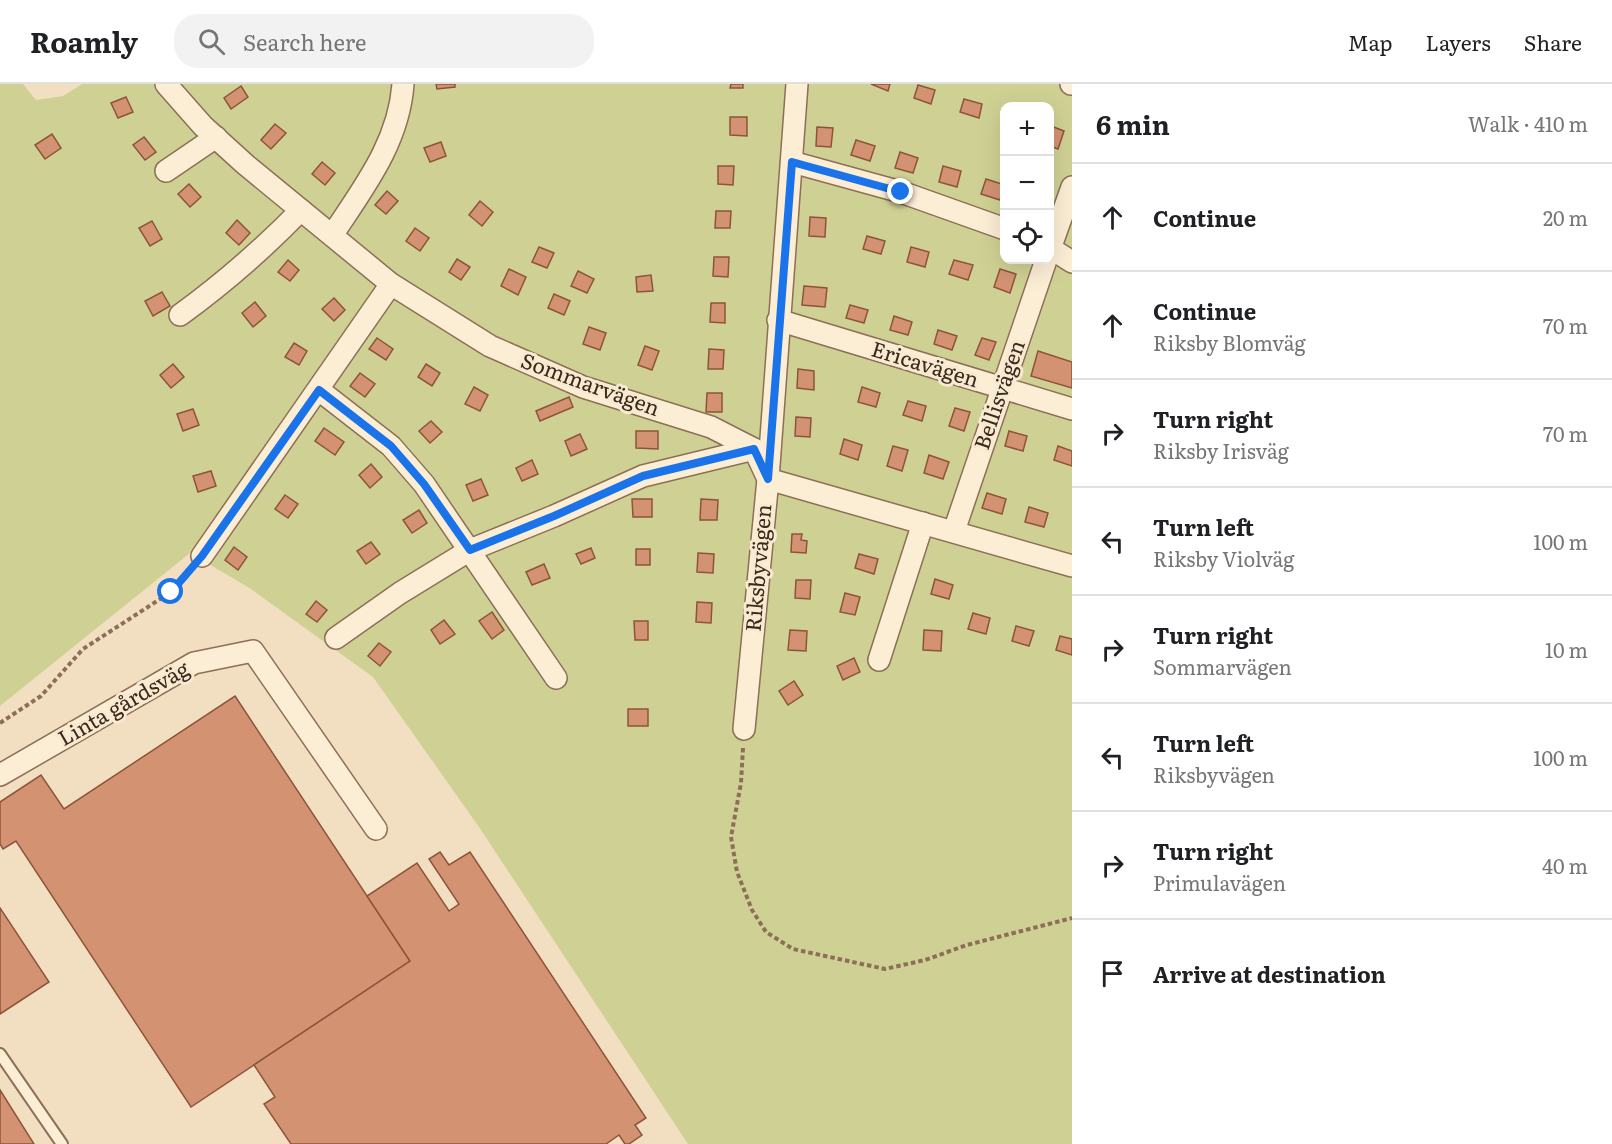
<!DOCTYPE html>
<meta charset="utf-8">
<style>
body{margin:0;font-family:Literata,serif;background:#f2f2f2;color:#202124}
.controls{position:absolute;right:18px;top:18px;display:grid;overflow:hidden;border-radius:12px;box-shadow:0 6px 24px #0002}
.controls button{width:54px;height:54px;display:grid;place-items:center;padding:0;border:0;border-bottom:2px solid #e0e0e0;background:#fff;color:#202124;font:30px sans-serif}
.stop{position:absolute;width:18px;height:18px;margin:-14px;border:4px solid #1a73e8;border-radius:50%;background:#fff}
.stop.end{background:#1a73e8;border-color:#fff;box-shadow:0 2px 6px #0008}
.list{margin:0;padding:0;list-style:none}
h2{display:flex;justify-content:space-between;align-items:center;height:78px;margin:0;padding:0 24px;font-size:26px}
h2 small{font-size:20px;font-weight:400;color:#757577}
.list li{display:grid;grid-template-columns:39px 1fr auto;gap:18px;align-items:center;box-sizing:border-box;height:108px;padding:0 24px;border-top:2px solid #e0e0e0}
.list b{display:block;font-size:22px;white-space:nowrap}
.list p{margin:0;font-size:20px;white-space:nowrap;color:#757577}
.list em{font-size:20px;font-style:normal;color:#757577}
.icon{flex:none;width:33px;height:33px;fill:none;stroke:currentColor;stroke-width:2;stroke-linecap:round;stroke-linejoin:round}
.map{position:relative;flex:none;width:1072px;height:1060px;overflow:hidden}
header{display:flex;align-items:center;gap:36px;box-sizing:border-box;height:84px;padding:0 30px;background:#fff;border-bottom:2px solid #e0e0e0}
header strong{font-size:28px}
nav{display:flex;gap:33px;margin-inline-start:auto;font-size:21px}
.search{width:420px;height:54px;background:#f2f2f2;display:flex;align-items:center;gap:15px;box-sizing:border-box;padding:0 21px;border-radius:24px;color:#757577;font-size:22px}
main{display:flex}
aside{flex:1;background:#fff}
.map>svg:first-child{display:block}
.green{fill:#cfd194;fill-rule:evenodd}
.building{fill:#d39373;stroke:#8e543a;stroke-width:1.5}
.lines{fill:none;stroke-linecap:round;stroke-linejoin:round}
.service-casing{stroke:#8d6f57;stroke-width:14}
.minor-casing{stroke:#8d6f57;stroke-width:24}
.path{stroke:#8d6f57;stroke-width:4;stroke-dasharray:4.5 3;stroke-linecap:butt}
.service{stroke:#fcedd5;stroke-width:10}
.minor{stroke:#fcedd5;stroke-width:21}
.route{stroke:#1a73e8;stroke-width:8}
.labels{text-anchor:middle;stroke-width:6;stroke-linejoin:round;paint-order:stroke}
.street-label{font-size:21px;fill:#3b291c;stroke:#f8ead1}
</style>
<header>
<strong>Roamly</strong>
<div class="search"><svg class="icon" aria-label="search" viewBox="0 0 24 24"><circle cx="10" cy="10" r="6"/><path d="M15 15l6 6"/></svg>Search here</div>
<nav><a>Map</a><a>Layers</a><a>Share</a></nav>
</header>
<main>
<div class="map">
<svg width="1072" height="1060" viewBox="0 0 1072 1060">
<rect width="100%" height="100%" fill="#f2dfc1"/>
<path class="green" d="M0 0H23L36 16 63 12 82 0H1072V1060H688L479 743 373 593 251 505 190 469 0 622ZM1005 22H1050V176H1005Z"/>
<g class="building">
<path d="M436 0H455V3L437 5Z"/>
<path d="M731 0H743V4H730Z"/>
<path d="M871 0H890L888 7Z"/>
<path d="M918 1 935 6 931 20 914 14Z"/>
<path d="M241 2 248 13 231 25 224 14Z"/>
<path d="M126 13 133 28 118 34 111 19Z"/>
<path d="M964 15 982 20 979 34 960 28Z"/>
<path d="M730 33H747V52L730 51Z"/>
<path d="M275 40 286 49 271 65 261 56Z"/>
<path d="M1051 42 1064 47 1058 65 1050 62Z"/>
<path d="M817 43 833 44 831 63 816 62Z"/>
<path d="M52 50 61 64 45 75 35 61Z"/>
<path d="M144 53 156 68 145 76 133 61Z"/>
<path d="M856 56 875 62 870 77 851 71Z"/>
<path d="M441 58 446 72 430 78 424 64Z"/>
<path d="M900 68 918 74 913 89 895 84Z"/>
<path d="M322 78 335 89 325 101 312 90Z"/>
<path d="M718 82H734L733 101 718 100Z"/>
<path d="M943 82 961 87 957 103 939 98Z"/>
<path d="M986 95 1005 101 1000 116 981 110Z"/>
<path d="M189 100 201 113 190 123 178 110Z"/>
<path d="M387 107 398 117 386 130 375 121Z"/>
<path d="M480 117 493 128 482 142 469 131Z"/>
<path d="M716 127H731L730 144H715Z"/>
<path d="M810 133 826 134 825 153 809 152Z"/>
<path d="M237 136 250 149 239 161 226 149Z"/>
<path d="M152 137 162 155 150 162 139 144Z"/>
<path d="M415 144 429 154 420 167 406 157Z"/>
<path d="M867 152 885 157 881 170 863 165Z"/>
<path d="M539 163 554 169 547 184 532 178Z"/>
<path d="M911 163 929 168 925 183 907 178Z"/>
<path d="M714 173H729L728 193 713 192Z"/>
<path d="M457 175 470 183 461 196 449 188Z"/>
<path d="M288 176 299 186 290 197 278 188Z"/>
<path d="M954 176 973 181 968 196 949 190Z"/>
<path d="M509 185 526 193 518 211 501 202Z"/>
<path d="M1000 185 1016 190 1010 209 994 203Z"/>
<path d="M578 187 594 195 587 209 571 202Z"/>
<path d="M651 191 653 207 637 208 636 193Z"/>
<path d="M804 202 827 204 825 223 802 221Z"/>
<path d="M162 208 170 222 153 232 145 217Z"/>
<path d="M554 210 570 217 564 231 548 224Z"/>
<path d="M334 214 345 226 334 237 322 225Z"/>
<path d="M255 218 266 232 253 243 242 229Z"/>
<path d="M711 219H725V239L710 238Z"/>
<path d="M850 221 868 226 864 239 846 234Z"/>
<path d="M894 232 912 238 908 251 890 246Z"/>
<path d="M589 243 606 249 600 266 583 260Z"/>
<path d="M938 246 957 252 952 266 934 260Z"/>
<path d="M377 254 393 265 386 276 369 265Z"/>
<path d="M982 254 996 258 989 276 975 271Z"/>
<path d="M294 259 307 267 299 281 285 273Z"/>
<path d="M645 262 659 267 652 286 638 281Z"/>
<path d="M709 265 724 266 723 285H708Z"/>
<path d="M1038 267 1072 278V304L1031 292Z"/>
<path d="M173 280 184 293 171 304 160 291Z"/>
<path d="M426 280 440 289 432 302 418 293Z"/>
<path d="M798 285 814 287V306L797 304Z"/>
<path d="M360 289 375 300 365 313 350 302Z"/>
<path d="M474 303 488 311 480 327 465 320Z"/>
<path d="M862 303 880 309 876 323 858 318Z"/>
<path d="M707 309H722V328H706Z"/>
<path d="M569 313 573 323 540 337 536 327Z"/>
<path d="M908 317 926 322 922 337 903 331Z"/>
<path d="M955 324 970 328 964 347 949 342Z"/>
<path d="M193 325 199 341 183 347 177 330Z"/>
<path d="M796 333 811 334 810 353 795 352Z"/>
<path d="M431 337 442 348 430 359 419 347Z"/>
<path d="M324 344 344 358 335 371 315 357Z"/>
<path d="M636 347H658V365L636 364Z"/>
<path d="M1009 347 1027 352 1023 367 1005 362Z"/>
<path d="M580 350 587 365 571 372 565 357Z"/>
<path d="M844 355 862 361 858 376 840 370Z"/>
<path d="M893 362 908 366 902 387 887 382Z"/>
<path d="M1058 362 1072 367V382L1054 376Z"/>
<path d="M929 371 949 378 943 395 924 389Z"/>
<path d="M532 376 538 390 522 397 516 384Z"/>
<path d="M371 380 382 393 370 404 359 391Z"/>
<path d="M211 387 216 402 198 408 193 392Z"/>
<path d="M481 395 488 411 473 417 466 401Z"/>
<path d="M987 409 1006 415 1002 430 982 424Z"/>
<path d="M285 411 298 420 288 434 275 425Z"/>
<path d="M632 415H652V433H633Z"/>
<path d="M701 415 718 416 717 436H700Z"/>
<path d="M1029 423 1048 429 1044 443 1025 438Z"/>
<path d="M419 426 427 439 412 449 403 436Z"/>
<path d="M792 450H802L801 456 807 457 806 469 791 468Z"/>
<path d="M371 458 380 470 366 480 357 467Z"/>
<path d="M234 463 247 473 238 486 225 476Z"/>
<path d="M591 464 595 474 581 480 576 470Z"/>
<rect x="636" y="465" width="14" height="16"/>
<path d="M698 469 714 470 713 489 697 488Z"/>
<path d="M859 470 878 475 874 490 855 484Z"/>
<path d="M544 480 550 494 532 501 526 488Z"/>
<path d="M935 495 953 501 949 515 931 510Z"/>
<path d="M796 496H811L810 515 795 514Z"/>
<path d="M845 509 860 513 855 531 840 528Z"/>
<path d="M316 517 327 526 317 538 306 530Z"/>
<path d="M697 518 712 519 711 539 696 538Z"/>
<path d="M492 528 504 546 492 555 479 537Z"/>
<path d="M973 529 990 534 986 550 968 545Z"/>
<path d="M444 536 455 550 440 560 431 546Z"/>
<path d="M634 537H648V556H635Z"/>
<path d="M1016 542 1034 547 1029 562 1012 557Z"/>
<path d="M790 546 807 547 806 567 788 566Z"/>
<path d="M924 546 942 547 941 567 923 566Z"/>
<path d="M1060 552 1072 555V571L1056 566Z"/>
<path d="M379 559 391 568 380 582 368 572Z"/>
<path d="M854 574 860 588 843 596 837 582Z"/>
<path d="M794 597 803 611 788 621 779 607Z"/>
<path d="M235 612 410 877 191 1023 16 757 3 765 0 760V718L41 691 64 725Z"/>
<rect x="628" y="625" width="20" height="17"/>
<path d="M440 768 449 781 470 768 646 1034 635 1041 642 1051 629 1060H625L619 1051 606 1060H291L264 1020 275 1013 254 981 410 877 367 812 417 779 449 827 459 820 429 775Z"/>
<path d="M0 824 49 898 0 930Z"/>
<path d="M0 1006 34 1060H0Z"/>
</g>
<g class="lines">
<g class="service-casing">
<path id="service" d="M0 970 62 1060"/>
</g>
<g class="minor-casing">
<g id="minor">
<path d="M166 0 203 42 246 81 391 200 490 262 583 303 711 343 754 365 768 395 1072 482"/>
<path d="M1071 0H1072"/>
<path d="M792 78 901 108 1005 145"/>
<path d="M166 87 216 53"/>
<path d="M333 150C364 103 399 58 403 0"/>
<path d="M1050 164 1072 178"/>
<path d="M1050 165 1072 103"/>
<path d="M180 231C224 199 263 165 301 126"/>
<path d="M778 236 1072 325"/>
<path d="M319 306 391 362 424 400 556 594"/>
<path d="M954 447 1046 176"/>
<path d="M202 472 391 200"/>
<path d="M336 554 400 509 470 466 554 432 643 392 754 365"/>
<path d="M879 576 923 439"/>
<path d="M744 645 768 395 797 0"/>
<path d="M0 691 194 579 253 567 376 745"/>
</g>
</g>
<g class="path">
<path d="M0 639 41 612 83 565 171 508 189 486"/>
<path d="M743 664 741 699 731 753 737 788 752 826 766 848 793 865 885 885 925 876 967 861 1072 834"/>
</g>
<use href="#service" class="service"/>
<use href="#minor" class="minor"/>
</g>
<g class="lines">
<path class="route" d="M171 508 202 472 319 306 391 362 424 400 470 466 554 432 643 392 754 365 768 395 792 78 901 108"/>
</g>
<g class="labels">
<g class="street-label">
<text transform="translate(925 281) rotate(17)" y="7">Ericavägen</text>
<text transform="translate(590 301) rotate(20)" y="7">Sommarvägen</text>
<text transform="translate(1000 311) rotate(-71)" y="7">Bellisvägen</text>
<text transform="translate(759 484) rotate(-85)" y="7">Riksbyvägen</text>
<text transform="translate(124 620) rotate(-30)" y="7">Linta gårdsväg</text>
</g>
</g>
</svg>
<div class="controls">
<button>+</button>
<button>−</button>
<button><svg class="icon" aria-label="locate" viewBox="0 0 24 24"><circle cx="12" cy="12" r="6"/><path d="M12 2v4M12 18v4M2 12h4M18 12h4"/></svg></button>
</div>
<div class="stop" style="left:171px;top:508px"></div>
<div class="stop end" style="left:901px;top:108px"></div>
</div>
<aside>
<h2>6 min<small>Walk · 410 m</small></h2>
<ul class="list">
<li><svg class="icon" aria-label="ahead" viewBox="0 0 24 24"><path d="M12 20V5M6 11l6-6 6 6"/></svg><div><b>Continue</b></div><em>20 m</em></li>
<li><svg class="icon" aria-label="ahead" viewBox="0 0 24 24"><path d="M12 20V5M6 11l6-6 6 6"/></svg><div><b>Continue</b><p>Riksby Blomväg</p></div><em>70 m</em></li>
<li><svg class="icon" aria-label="right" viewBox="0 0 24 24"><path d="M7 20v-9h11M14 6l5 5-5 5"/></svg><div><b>Turn right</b><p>Riksby Irisväg</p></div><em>70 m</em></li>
<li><svg class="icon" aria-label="left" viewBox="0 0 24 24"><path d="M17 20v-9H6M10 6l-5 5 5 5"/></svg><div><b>Turn left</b><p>Riksby Violväg</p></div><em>100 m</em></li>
<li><svg class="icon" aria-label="right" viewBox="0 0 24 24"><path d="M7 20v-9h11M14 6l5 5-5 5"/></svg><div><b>Turn right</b><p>Sommarvägen</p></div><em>10 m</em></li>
<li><svg class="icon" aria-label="left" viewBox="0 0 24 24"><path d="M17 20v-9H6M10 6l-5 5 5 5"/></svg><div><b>Turn left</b><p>Riksbyvägen</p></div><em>100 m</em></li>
<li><svg class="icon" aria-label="right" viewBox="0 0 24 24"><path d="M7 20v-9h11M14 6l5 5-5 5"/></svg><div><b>Turn right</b><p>Primulavägen</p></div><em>40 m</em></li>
<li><svg class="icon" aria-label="arrive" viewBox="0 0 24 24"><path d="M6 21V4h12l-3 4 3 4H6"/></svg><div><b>Arrive at destination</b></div></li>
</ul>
</aside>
</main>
